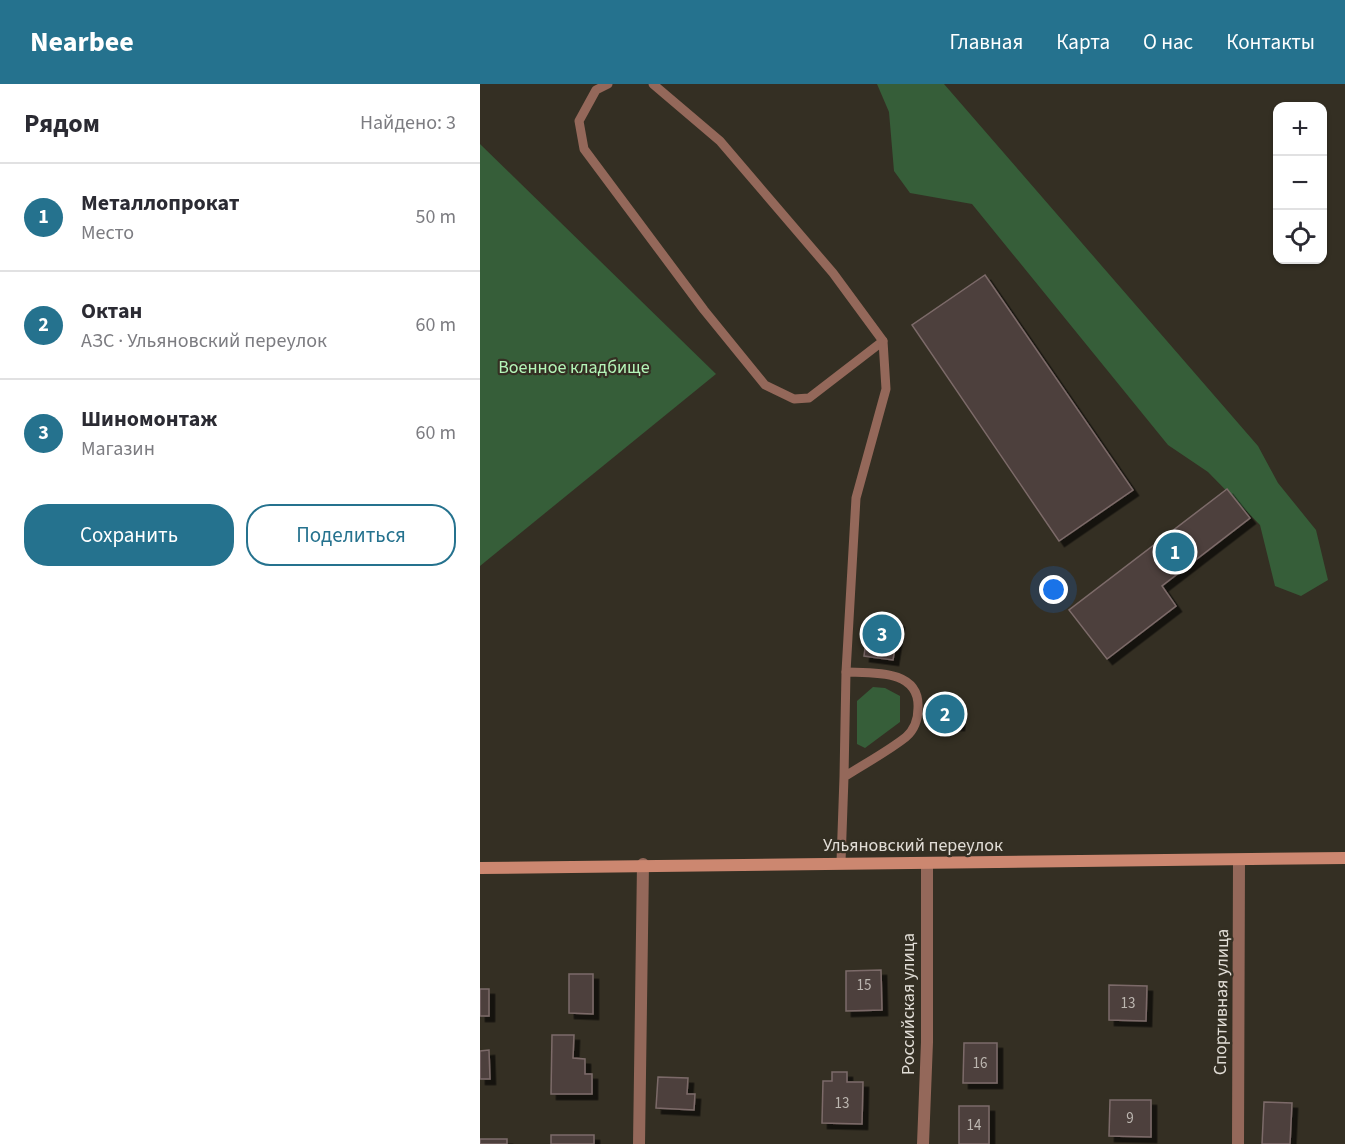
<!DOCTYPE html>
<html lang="ru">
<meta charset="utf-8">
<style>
body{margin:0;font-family:"Source Sans 3",sans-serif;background:#f7f7f7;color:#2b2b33}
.controls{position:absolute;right:18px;top:18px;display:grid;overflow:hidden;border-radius:12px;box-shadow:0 2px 4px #0004}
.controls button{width:54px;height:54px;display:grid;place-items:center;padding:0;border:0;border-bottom:2px solid #e1e1e2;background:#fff;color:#2b2b33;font:30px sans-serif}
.you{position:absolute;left:574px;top:506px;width:21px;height:21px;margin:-15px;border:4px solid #fff;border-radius:50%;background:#1a73e8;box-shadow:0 0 0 9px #1a73e833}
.badge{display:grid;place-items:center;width:39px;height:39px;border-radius:50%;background:#25728e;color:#fff;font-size:20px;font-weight:700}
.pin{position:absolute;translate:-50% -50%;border:3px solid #fff;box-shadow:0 2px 6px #0006}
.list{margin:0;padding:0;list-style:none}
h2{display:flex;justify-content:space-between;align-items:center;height:78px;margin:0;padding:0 24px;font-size:26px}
h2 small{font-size:20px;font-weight:400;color:#7c7c81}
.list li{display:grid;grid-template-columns:39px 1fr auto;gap:18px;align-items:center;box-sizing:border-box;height:108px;padding:0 24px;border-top:2px solid #e1e1e2}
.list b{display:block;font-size:22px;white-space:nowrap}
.list p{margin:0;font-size:20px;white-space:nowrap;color:#7c7c81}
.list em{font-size:20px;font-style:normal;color:#7c7c81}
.actions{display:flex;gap:12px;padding:18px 24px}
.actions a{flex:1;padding:14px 0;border:2px solid #25728e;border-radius:24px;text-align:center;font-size:21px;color:#25728e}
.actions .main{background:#25728e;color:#fff}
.icon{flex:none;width:33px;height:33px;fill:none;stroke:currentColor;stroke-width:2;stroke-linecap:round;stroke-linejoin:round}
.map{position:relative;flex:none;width:865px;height:1060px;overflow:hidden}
header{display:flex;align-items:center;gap:36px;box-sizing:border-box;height:84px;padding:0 30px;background:#25728e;color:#fff}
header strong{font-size:28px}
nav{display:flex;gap:33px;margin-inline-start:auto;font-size:21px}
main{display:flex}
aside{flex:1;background:#fff}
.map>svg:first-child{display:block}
.green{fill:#365e39}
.building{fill:#4e3f3d;stroke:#7c6b69;stroke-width:1.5;filter:url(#shadow)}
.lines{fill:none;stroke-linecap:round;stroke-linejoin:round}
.lane{stroke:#94685a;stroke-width:9}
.street{stroke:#94685a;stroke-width:12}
.secondary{stroke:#cc8770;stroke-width:12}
.labels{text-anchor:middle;stroke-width:4.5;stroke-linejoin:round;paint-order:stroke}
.number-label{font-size:15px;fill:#bcb6b0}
.park-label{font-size:18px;fill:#b4f5b8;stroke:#342f23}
.street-label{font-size:18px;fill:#e1ddd6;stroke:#342f23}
</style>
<header>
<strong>Nearbee</strong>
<nav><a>Главная</a><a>Карта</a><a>О нас</a><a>Контакты</a></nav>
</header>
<main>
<aside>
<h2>Рядом<small>Найдено: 3</small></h2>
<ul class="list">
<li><span class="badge">1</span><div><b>Металлопрокат</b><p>Место</p></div><em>50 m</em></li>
<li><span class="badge">2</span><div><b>Октан</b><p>АЗС · Ульяновский переулок</p></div><em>60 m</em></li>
<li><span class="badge">3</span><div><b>Шиномонтаж</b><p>Магазин</p></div><em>60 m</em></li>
</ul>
<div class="actions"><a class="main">Сохранить</a><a>Поделиться</a></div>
</aside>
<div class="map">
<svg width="865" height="1060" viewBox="0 0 865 1060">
<defs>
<filter id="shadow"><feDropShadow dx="5.5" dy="5.5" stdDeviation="0" flood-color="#0009"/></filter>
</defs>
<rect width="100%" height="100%" fill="#342f23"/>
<g class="green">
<path d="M397 0H464L778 362 798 399 836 446 848 496 821 512 795 502 780 441 728 388 688 361 492 120 430 109 414 87 409 28Z"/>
<path d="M0 60 236 290 0 482Z"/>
<path d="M393 603 405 604 420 612V638L385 664 377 660V617Z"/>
</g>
<g class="building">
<path d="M505 191 653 406 579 457 432 241Z"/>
<path d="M747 405 770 434 682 502 696 522 627 575 589 526Z"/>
<path d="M389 534 419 538 413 576 384 572Z"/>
<path d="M465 618 480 619 479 641H463Z"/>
<path d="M401 886 402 926 366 927V887Z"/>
<path d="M89 890H113V930L89 929Z"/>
<path d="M629 901 667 902 666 937 629 936Z"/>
<rect x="0" y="905" width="9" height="27"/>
<path d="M72 951H94L93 974 105 975V990H112V1010H71Z"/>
<path d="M484 959H517V999H483Z"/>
<path d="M9 966 10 995H0V967Z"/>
<path d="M352 988H367V998H383L382 1040 342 1039 343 997H352Z"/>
<path d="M178 993 208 994 207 1010H215L214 1026 176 1024Z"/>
<path d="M630 1016H671V1053L629 1052Z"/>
<path d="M784 1018 812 1019 810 1060H782Z"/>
<rect x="479" y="1022" width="30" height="38"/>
<rect x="71" y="1051" width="43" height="9"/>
<rect x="0" y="1055" width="27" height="5"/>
</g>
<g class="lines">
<g class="lane">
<path d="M128 0 116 6 99 37 104 65 224 226 285 301 314 315 329 314 403 257"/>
<path d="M173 0 240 57 353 189 403 257 406 305 376 414 366 588"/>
<path d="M361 778 364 693C384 680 407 668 426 653 435 645 438 636 438 624 440 585 393 589 366 588L364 693"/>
</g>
<g class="street">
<path d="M159 1060 163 780"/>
<path d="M443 1060 447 958V780"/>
<path d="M758 1060 759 777"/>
</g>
<path class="secondary" d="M0 784 865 774"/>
</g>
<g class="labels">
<g class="number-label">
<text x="384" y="906">15</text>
<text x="648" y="924">13</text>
<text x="500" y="984">16</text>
<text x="362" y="1024">13</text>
<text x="650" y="1039">9</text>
<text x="494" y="1046">14</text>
</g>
<g class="park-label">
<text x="94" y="289">Военное кладбище</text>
</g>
<g class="street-label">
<text x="433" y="767">Ульяновский переулок</text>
<text transform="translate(741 918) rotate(-89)" y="6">Спортивная улица</text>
<text transform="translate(428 920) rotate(-90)" y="6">Российская улица</text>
</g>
</g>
</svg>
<div class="controls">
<button>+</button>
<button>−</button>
<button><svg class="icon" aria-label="locate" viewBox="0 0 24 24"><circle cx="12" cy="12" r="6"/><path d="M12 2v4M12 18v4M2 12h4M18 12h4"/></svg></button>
</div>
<div class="you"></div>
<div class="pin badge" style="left:695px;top:468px">1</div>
<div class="pin badge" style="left:465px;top:630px">2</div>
<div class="pin badge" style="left:402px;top:550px">3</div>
</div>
</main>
